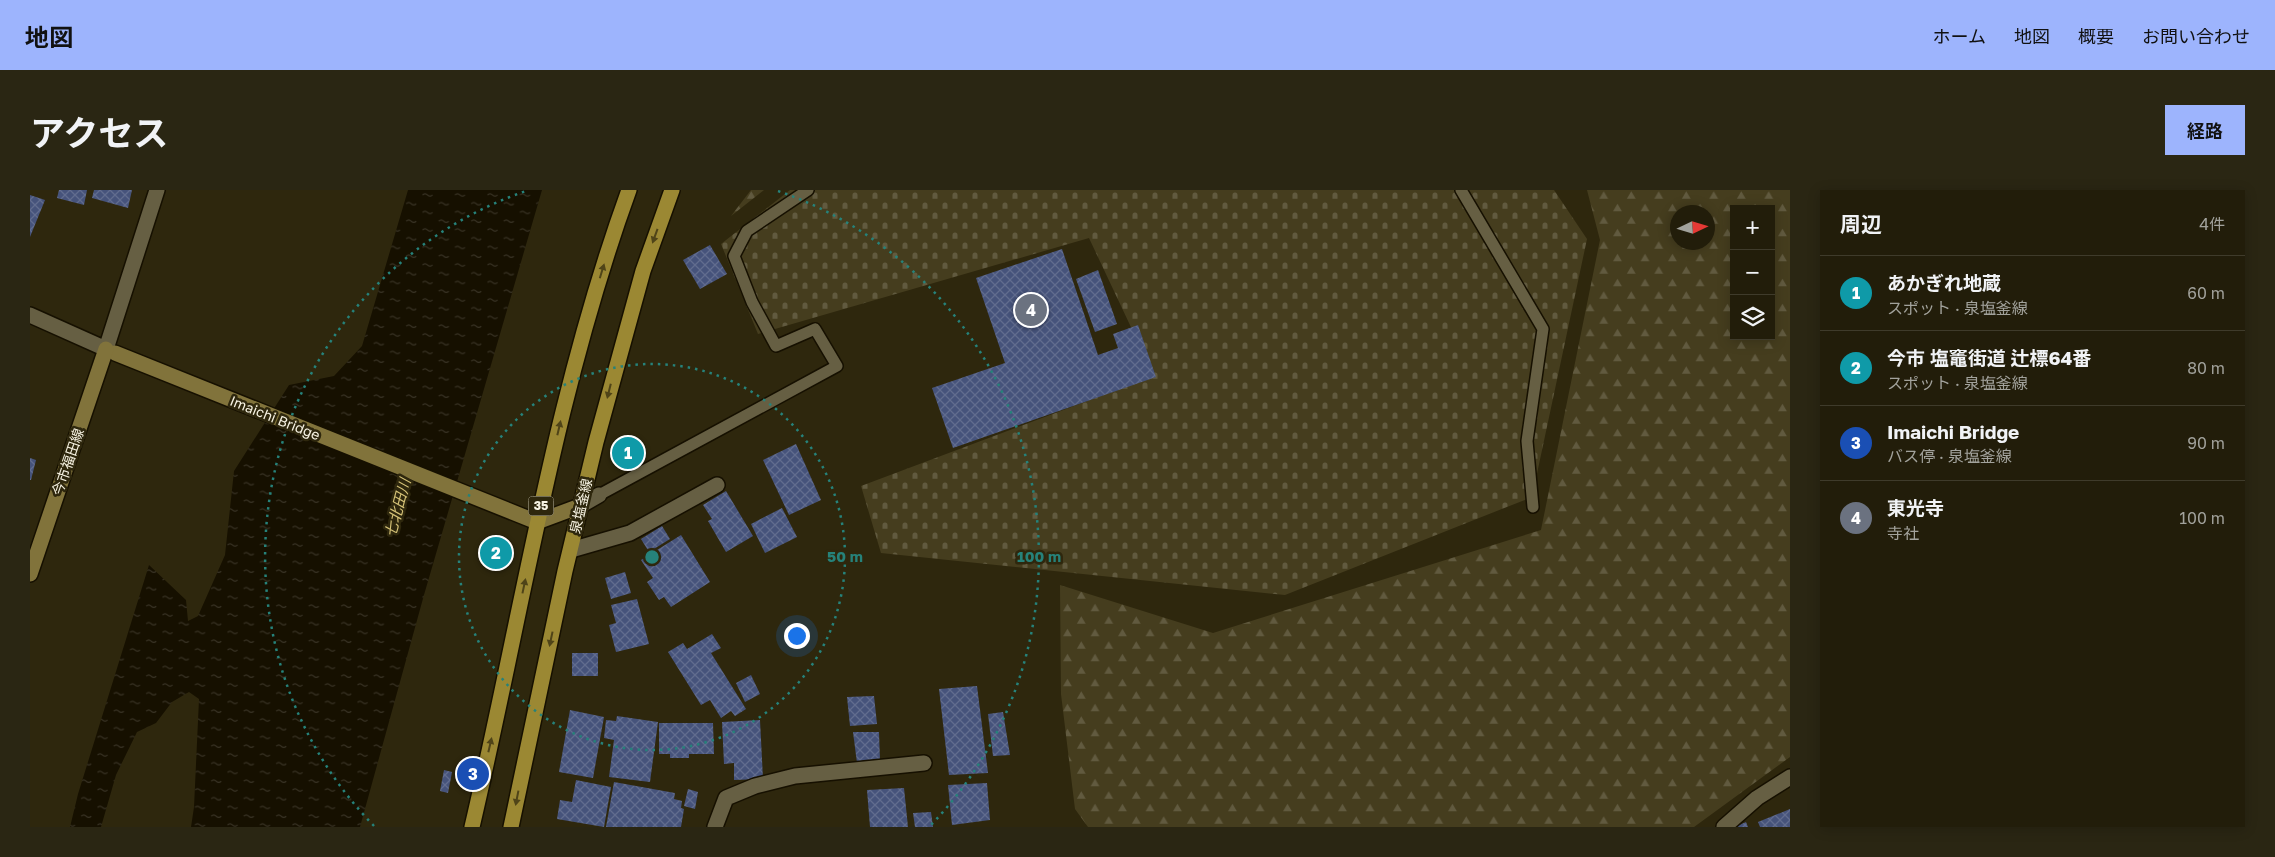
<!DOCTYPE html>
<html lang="ja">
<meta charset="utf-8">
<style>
body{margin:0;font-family:"Golos Text","Noto Sans JP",sans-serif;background:#2a2613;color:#f1f3f6}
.controls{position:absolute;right:15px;top:15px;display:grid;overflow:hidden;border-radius:0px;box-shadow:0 2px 12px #0003}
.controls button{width:45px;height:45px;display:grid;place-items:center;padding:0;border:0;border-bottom:1px solid #3f3b2b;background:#221d0a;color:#f1f3f6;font:25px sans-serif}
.compass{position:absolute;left:1640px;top:15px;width:45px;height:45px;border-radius:50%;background:#221d0a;box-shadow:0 2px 12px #0003;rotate:86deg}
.you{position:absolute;left:766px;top:445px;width:18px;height:18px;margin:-12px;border:4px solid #fff;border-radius:50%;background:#1a73e8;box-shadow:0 0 0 8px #1a73e833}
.badge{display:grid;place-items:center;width:32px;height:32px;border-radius:50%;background:#9db4fd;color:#fff;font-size:16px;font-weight:700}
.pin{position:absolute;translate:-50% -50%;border:2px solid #fff;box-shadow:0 1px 5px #0006}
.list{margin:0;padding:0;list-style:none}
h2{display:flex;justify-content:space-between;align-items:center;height:65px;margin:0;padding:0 20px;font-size:21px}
h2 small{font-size:16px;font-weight:400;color:#a2a29c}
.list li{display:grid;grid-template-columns:32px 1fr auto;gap:15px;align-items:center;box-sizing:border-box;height:75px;padding:0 20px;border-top:1px solid #3f3b2b}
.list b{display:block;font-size:19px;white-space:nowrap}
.list p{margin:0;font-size:16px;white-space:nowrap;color:#a2a29c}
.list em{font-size:16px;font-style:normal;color:#a2a29c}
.icon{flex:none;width:28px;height:28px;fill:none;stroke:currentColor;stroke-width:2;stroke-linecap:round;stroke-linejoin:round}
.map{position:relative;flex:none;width:1760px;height:637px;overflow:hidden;border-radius:0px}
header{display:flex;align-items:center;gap:30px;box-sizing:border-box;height:70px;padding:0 25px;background:#9db4fd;color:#111}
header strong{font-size:24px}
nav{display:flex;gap:28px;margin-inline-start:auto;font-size:18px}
.intro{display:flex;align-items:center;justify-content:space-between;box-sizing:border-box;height:120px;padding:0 30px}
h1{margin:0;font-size:35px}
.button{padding:12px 22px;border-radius:0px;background:#9db4fd;color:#111;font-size:18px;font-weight:700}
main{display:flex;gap:30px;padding:0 30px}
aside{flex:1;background:#221d0a;border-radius:0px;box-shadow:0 2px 12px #0003}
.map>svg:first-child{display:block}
.forest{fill:url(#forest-firs);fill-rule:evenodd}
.cemetery{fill:url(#cemetery-stones)}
.water{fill:url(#water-ripples)}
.building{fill:url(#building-cross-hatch)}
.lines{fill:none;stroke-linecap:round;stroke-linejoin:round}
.service-casing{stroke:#161000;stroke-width:14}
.minor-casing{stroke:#161000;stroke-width:18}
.tertiary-casing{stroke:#161000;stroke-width:18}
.secondary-casing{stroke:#161000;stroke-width:18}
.primary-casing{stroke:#161000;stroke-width:18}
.service{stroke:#665f43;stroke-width:11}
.minor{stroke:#665f43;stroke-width:15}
.tertiary{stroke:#665f43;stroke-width:15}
.secondary{stroke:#81733b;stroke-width:15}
.primary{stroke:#9b8833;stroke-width:15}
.oneway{fill:#4f4418}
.ring{fill:none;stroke:#26827a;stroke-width:2.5;stroke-dasharray:2.5 5}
.labels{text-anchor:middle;stroke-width:5;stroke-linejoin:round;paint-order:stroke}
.shield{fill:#2e270d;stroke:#bbb6a3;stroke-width:1}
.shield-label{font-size:12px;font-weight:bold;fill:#f7f3e3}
.street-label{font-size:14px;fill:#f7f3e3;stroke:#2e270d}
.water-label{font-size:15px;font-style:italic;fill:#d6c378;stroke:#2e270d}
.centre{fill:#26827a;stroke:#2e270d;stroke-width:2.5}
.ring-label{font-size:15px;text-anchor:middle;font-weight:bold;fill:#26827a;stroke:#2e270d;stroke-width:5;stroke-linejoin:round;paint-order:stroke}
</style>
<header>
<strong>地図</strong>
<nav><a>ホーム</a><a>地図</a><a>概要</a><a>お問い合わせ</a></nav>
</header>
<div class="intro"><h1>アクセス</h1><a class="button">経路</a></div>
<main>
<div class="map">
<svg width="1760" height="637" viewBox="0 0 1760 637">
<defs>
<pattern id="forest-firs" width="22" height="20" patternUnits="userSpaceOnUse" patternTransform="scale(1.25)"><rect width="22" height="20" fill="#453d1e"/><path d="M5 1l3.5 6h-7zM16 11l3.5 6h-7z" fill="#615a3f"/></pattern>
<pattern id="cemetery-stones" width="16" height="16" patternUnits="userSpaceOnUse" patternTransform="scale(1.25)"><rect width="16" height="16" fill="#453d1e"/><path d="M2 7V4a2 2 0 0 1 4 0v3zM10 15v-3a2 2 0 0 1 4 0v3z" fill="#615a3f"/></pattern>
<pattern id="water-ripples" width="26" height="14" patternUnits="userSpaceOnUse" patternTransform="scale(1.25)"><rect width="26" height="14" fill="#161000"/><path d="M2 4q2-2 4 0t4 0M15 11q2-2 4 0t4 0" fill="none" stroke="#393325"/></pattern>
<pattern id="building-cross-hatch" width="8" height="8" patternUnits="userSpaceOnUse" patternTransform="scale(1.25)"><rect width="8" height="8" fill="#46537b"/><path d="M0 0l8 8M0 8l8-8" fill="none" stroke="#616c8e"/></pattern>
</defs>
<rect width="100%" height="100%" fill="#2e270d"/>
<g class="forest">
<path d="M721 0H734L701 26Z"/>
<path d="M1557 0H1760V567L1664 637H1058L1045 619 1031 504 1030 395 1183 443 1511 340 1570 50ZM1704 19H1741V146H1704ZM1648 22H1678V52H1648Z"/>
</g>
<path class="cemetery" d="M760 0H1524L1557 49 1502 307 1255 405 851 363 831 296 1124 186 1059 48 728 144 691 54Z"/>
<path class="water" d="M378 0H512L394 405 330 637H161L164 617 169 509 159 502 142 512 126 533 107 542 86 585 71 637H40L48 604 119 375 156 410 158 431 168 426 195 365 204 281 259 195 304 186 332 156Z"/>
<g class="building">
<path d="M29 0H57L54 15 27 8Z"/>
<path d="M64 0H102L98 18 62 8Z"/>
<path d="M0 5 15 10 0 47Z"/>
<path d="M680 55 697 84 670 99 653 70Z"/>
<path d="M1032 59 1068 165 1088 158 1083 144 1108 135 1126 187 923 258 902 198 975 173 946 88Z"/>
<path d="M1068 80 1087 134 1065 142 1046 89Z"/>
<path d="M766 254 791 310 759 325 733 270Z"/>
<path d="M0 268 6 270 1 290H0Z"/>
<path d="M696 301 723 346 696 362 678 331 682 329 673 315Z"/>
<path d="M752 318 767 347 735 363 721 334Z"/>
<path d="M632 336 640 349 619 362 611 349Z"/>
<path d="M651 345 680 392 641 417 634 407 629 410 617 392 623 388 611 370Z"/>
<path d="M595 382 601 403 581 409 575 388Z"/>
<path d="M607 409 619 454 586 462 579 435 586 433 581 415Z"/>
<path d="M682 444 691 458 681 463 716 519 705 526 701 521 691 528 680 510 671 515 638 462 653 453 657 459Z"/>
<rect x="542" y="463" width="26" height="23"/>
<path d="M721 485 730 504 715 512 706 493Z"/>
<path d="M947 496 958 583 919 585 909 499Z"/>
<path d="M844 506 847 534 820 536 817 507Z"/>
<path d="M540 520 574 527 563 588 529 582Z"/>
<path d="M973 522 980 565 963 566 958 524Z"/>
<path d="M587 526 628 532 620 592 579 587 584 550 574 548 576 530 586 531Z"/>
<path d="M730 530 733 589 704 590V573L694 574 692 532Z"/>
<path d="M629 533H683L684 564H659V568H640V564H629Z"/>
<path d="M823 542H849L850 570 827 573Z"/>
<path d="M414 580 422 582 418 603 410 601Z"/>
<path d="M546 590 581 597 574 637 527 629 530 610 542 612Z"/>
<path d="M584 592 645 603 644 609 652 611 651 618 654 619 651 637H576Z"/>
<path d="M957 593 960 630 922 635 918 595Z"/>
<path d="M874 598 878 637H840L837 600Z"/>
<path d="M658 599 668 602 665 619 654 616Z"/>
<path d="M1760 619V637H1730L1728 632Z"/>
<path d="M901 622 903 637H885L883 623Z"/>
<path d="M1716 632 1718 637H1705Z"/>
</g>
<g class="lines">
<g class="service-casing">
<g id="service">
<path d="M1431 0 1513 139 1497 251 1503 317"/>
<path d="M569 305 807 176 785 139 746 156 722 112 704 66 717 41 778 0"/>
</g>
</g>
<g class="minor-casing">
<g id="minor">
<path d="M0 125 76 159 127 0"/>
<path d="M541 360 600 343 687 295"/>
<path d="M685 637 696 608 725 596 765 586 894 573"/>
<path d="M1694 637 1727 608 1760 587"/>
</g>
</g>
<g class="tertiary-casing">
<path id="tertiary" d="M550 316 569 305"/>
</g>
<g class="secondary-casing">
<g id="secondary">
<path d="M85 163 507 332 550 316"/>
<path d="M0 384 76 159"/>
</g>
</g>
<g class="primary-casing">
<g id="primary">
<path d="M442 637C492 424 524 206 599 0"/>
<path d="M481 637 535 381 566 252 613 81 642 0"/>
</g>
</g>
<use href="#service" class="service"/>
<use href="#minor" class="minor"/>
<use href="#tertiary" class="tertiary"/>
<use href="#secondary" class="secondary"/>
<use href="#primary" class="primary"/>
</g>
<defs><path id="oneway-solid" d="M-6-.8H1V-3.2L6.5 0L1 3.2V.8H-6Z" transform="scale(1.25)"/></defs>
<g class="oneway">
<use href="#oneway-solid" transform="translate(625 46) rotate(110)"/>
<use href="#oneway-solid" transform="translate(572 81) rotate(-73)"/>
<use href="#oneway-solid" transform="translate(579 201) rotate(104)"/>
<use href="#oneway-solid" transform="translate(529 238) rotate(-77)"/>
<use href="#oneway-solid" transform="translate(494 396) rotate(-78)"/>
<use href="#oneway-solid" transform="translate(521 449) rotate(102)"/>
<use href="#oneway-solid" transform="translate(460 555) rotate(-77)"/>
<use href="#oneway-solid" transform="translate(487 608) rotate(101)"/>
</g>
<g class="ring">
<circle cx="622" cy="367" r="193"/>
<path d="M344 636A387 387 0 0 1 496 1M748 1A387 387 0 0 1 900 636"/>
</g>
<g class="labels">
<rect class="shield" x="498.5" y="306.5" width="25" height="19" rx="4"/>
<g class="shield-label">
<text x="511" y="320">35</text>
</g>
<g class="street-label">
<text transform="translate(245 228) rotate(22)" y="5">Imaichi Bridge</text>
<text transform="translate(38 272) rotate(-71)" y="5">今市福田線</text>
<text transform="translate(551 316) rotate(-77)" y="5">泉塩釜線</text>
</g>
<g class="water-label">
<text transform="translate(368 318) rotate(-75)" y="5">七北田川</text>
</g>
</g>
<circle cx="622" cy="367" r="8" class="centre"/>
<g class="ring-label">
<text x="815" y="372">50 m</text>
<text x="1009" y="372">100 m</text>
</g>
</svg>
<div class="controls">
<button>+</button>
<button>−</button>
<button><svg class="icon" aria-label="layers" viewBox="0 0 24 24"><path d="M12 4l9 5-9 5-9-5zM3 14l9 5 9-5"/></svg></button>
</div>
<svg class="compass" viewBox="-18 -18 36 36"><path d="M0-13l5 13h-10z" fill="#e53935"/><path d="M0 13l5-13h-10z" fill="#a2a29c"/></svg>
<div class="you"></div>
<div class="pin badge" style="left:598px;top:263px;background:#0f9aa8">1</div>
<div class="pin badge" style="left:466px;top:363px;background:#0f9aa8">2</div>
<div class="pin badge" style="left:443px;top:584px;background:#1a4fb4">3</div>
<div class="pin badge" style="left:1001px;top:120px;background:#6b7280">4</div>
</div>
<aside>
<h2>周辺<small>4件</small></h2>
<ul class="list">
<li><span class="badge" style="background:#0f9aa8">1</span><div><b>あかぎれ地蔵</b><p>スポット · 泉塩釜線</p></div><em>60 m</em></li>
<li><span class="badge" style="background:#0f9aa8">2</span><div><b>今市 塩竈街道 辻標64番</b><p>スポット · 泉塩釜線</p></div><em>80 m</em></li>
<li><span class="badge" style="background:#1a4fb4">3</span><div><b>Imaichi Bridge</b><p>バス停 · 泉塩釜線</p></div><em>90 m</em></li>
<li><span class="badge" style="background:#6b7280">4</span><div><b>東光寺</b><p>寺社</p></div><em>100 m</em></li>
</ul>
</aside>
</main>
